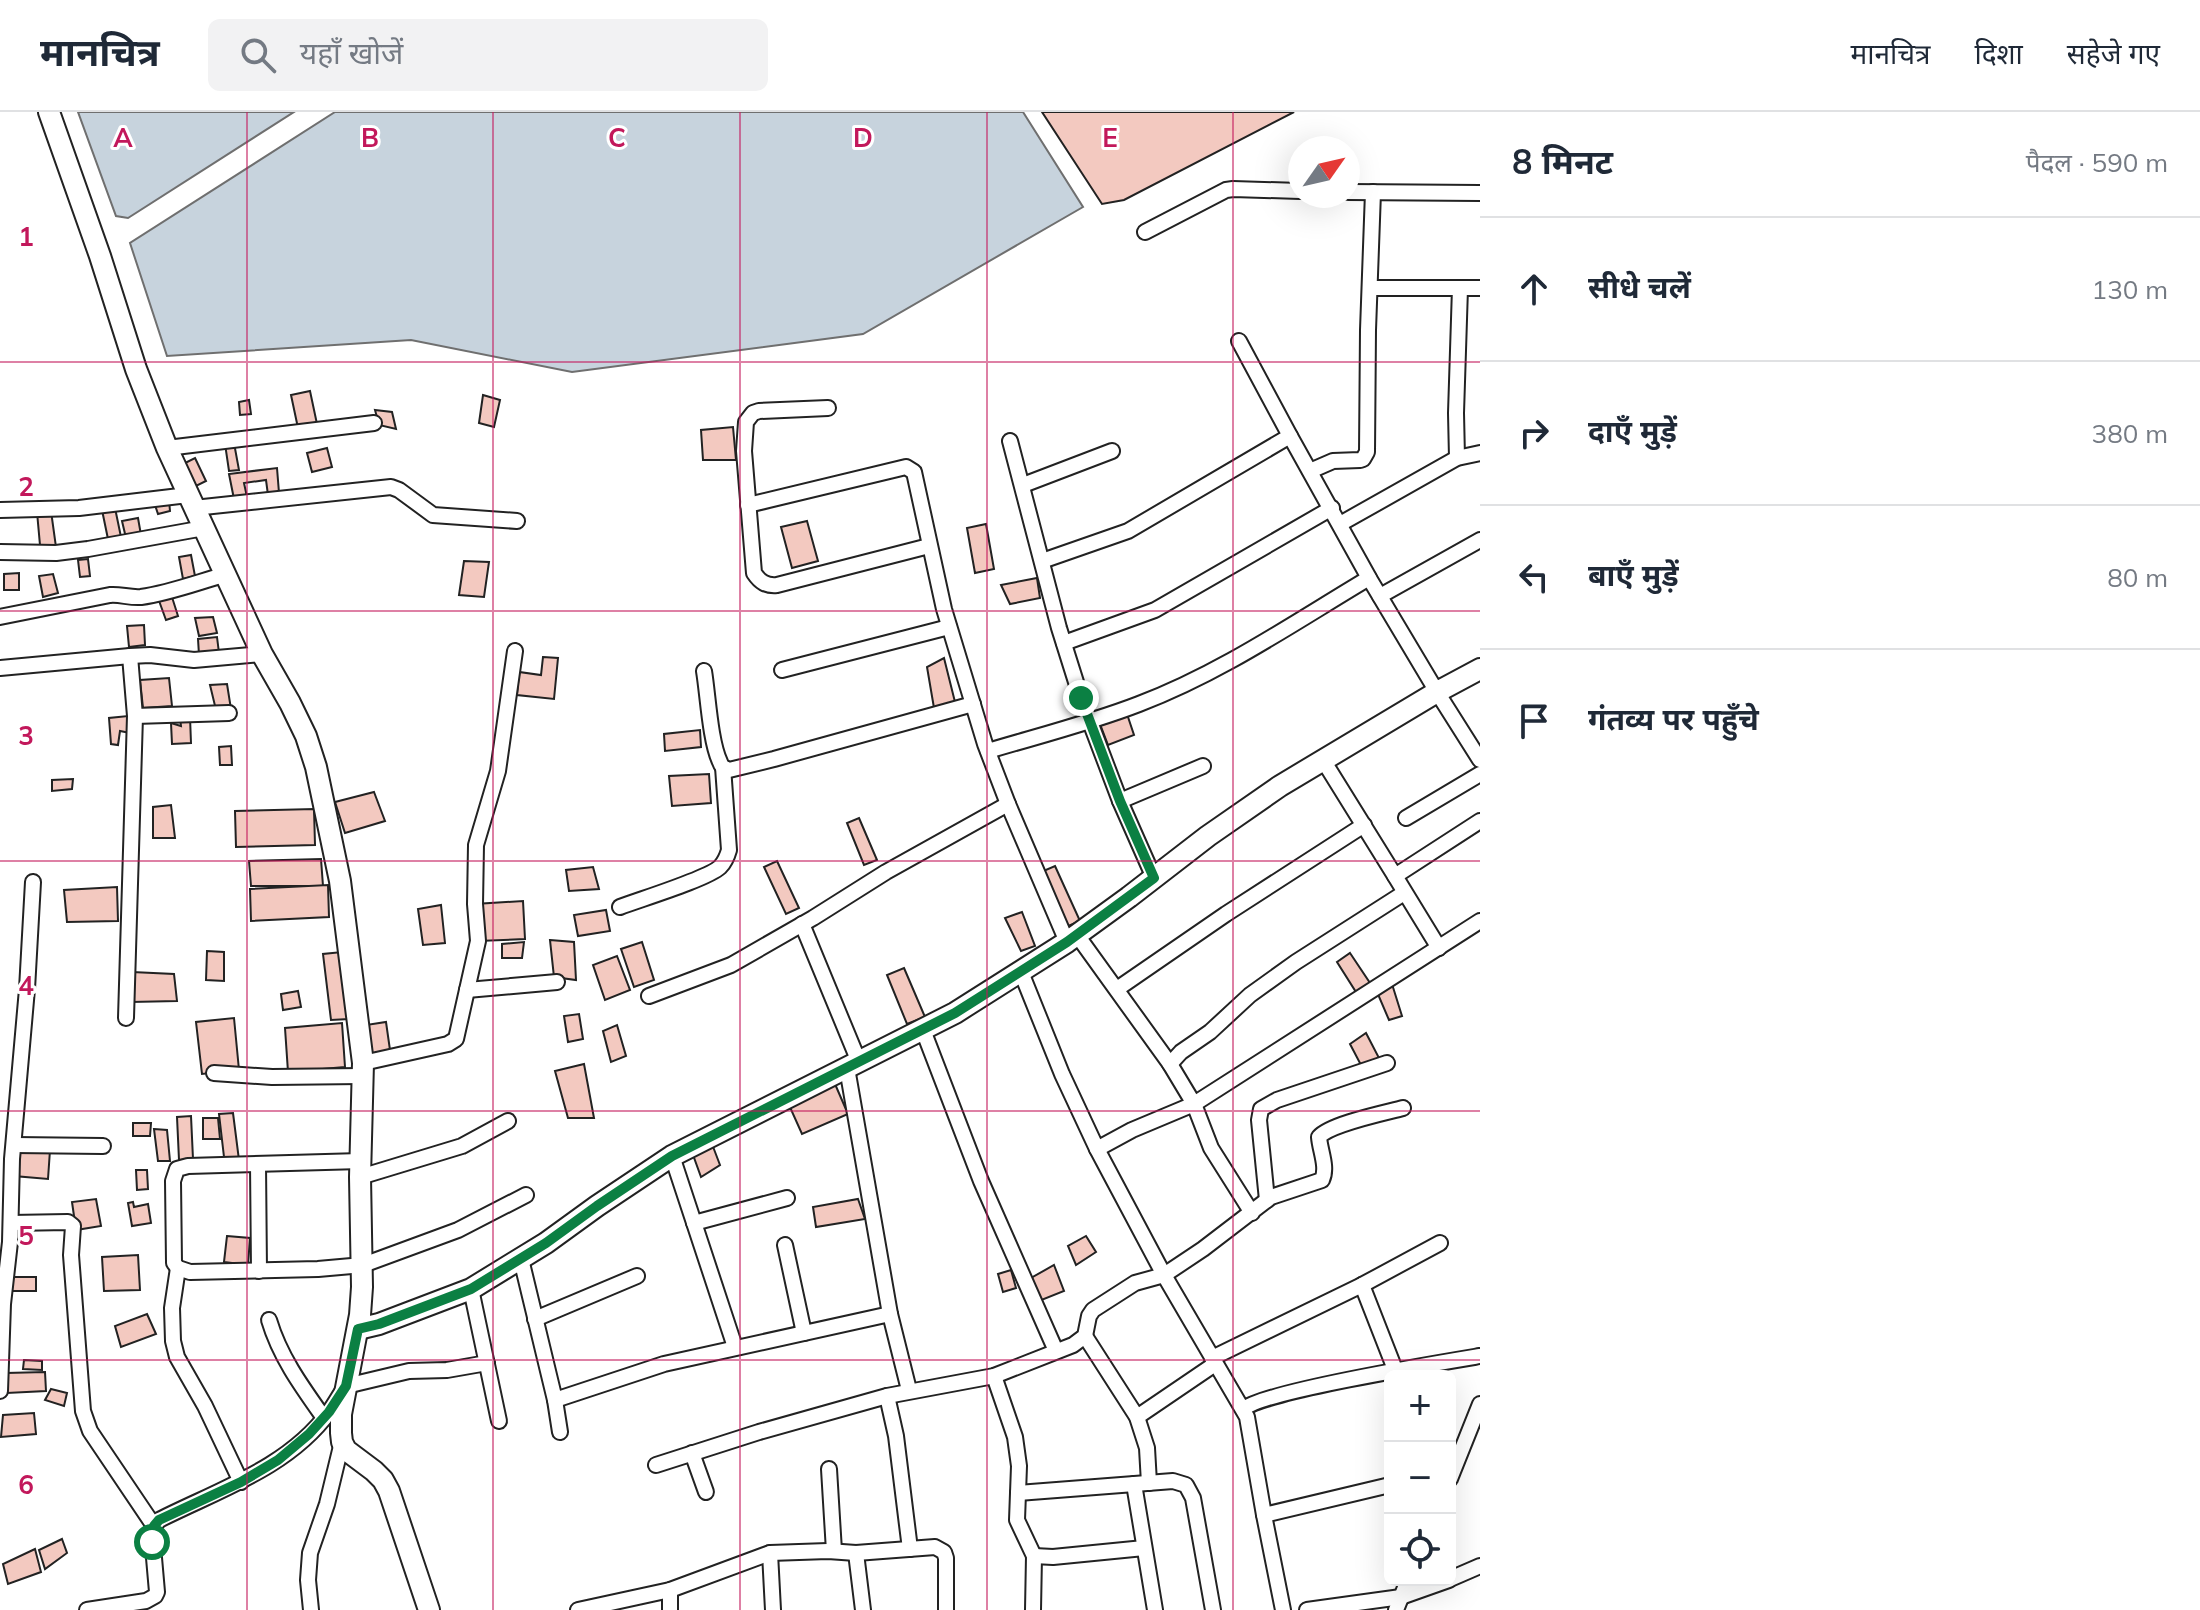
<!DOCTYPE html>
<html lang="hi">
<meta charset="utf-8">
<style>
body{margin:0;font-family:Mulish,"Noto Sans Devanagari",sans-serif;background:#f2f2f3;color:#1f2937}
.controls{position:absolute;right:24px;bottom:24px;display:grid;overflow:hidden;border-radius:12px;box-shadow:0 8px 32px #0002}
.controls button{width:72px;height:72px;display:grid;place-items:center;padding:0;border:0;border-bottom:2px solid #e0e1e3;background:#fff;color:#1f2937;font:40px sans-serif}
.compass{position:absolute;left:1288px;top:24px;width:72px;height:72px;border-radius:50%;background:#fff;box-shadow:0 8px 32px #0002;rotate:56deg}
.stop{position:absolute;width:24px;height:24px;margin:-18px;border:6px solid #0b8043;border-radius:50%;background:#fff}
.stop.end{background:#0b8043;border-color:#fff;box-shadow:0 2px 8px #0008}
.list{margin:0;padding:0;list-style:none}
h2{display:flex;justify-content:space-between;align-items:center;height:104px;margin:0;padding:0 32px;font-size:34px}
h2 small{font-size:26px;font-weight:400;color:#747a83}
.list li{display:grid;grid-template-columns:52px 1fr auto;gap:24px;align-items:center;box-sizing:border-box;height:144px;padding:0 32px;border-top:2px solid #e0e1e3}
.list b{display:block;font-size:30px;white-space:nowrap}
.list em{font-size:26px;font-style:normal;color:#747a83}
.icon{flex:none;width:44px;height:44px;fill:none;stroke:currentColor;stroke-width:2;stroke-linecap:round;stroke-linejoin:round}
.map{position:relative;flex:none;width:1480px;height:1498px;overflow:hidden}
header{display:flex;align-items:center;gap:48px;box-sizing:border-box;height:112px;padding:0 40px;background:#fff;border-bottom:2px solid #e0e1e3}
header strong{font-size:38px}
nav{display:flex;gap:44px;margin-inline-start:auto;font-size:28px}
.search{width:560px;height:72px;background:#f2f2f3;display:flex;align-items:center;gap:20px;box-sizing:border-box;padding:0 28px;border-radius:12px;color:#747a83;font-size:30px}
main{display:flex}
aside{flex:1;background:#fff}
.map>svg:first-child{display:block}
.water{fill:#c7d3dd;stroke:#6f6f6f;stroke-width:2}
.building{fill:#f3c9c0;stroke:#222;stroke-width:2}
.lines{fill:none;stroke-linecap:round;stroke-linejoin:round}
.street-casing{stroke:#222;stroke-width:18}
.secondary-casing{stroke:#222;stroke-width:24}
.street{stroke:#fff;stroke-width:14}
.secondary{stroke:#fff;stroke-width:20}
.route{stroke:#0b8043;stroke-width:10}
.grid{fill:none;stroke:#c2185b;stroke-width:2;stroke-opacity:0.55}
.grid-label{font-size:26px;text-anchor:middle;font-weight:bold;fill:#c2185b;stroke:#fff;stroke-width:6;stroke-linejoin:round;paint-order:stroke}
</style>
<header>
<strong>मानचित्र</strong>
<div class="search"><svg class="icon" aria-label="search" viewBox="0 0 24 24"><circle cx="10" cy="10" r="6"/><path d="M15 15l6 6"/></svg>यहाँ खोजें</div>
<nav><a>मानचित्र</a><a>दिशा</a><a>सहेजे गए</a></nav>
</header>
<main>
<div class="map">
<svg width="1480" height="1498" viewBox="0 0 1480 1498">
<rect width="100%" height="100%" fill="#fff"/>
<g class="water">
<path d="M78 0H294L128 106 116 104Z"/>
<path d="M335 0H1023L1083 95 863 222 572 260 411 228 167 244 130 131Z"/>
</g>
<g class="building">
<path d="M1042 0H1294L1124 88 1102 92Z"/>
<path d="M310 279 317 312 298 316 291 283Z"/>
<path d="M483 283 500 288 494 315 479 311Z"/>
<path d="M249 288 251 302 240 303 239 290Z"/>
<path d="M375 298 392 300 396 317 379 313Z"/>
<path d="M733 315 736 348H703L701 318Z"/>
<path d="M234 331 239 358 229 359 225 332Z"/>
<path d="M327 336 332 355 312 360 307 341Z"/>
<path d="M195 346 206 369 196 374 185 351Z"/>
<path d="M277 356 279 381 268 383 266 368 244 371 247 385 234 387 229 362Z"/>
<path d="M169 388 170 399 158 402 154 390Z"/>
<path d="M115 396 121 425 108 427 102 398Z"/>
<path d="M51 399 56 435 40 433 37 400Z"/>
<path d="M138 406 141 423 126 426 122 409Z"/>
<path d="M807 409 818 449 792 456 781 415Z"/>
<path d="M986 412 994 457 975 461 967 416Z"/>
<path d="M191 443 195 464 183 467 179 445Z"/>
<path d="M88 447 90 464 80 465 78 448Z"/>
<path d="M464 449 489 450 484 485 459 483Z"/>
<path d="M19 461V478H4V462Z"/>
<path d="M53 462 58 481 43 485 39 464Z"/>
<path d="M1037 466 1040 486 1010 492 1001 473Z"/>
<path d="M171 482 178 504 166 508 158 486Z"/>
<path d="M213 505 217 521 199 524 195 506Z"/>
<path d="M144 513 145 533 129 535 127 514Z"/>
<path d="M217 525 219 541 199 543 198 527Z"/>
<path d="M543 545 558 546 554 587 517 583 519 560 541 563Z"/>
<path d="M944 546 955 590 934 596 927 555Z"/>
<path d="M169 566 172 594 143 596 140 568Z"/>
<path d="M227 572 231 597 216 598 210 573Z"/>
<path d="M1127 602 1134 623 1108 633 1100 612Z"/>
<path d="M128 604 130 621 120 619 118 633 111 632 109 606Z"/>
<path d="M180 605H190L191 631 172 632 171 611 181 614Z"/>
<path d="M700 618 701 635 665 639 664 622Z"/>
<path d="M231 634 232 653H220L219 635Z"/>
<path d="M709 662 711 691 672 694 669 664Z"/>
<path d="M73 667 72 677 52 679V668Z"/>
<path d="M374 680 385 709 345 721 335 690Z"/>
<path d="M171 693 175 726H153V695Z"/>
<path d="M314 697 315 733 236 735 235 699Z"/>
<path d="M859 706 877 748 864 753 847 711Z"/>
<path d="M321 747 323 774H251L249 749Z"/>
<path d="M777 749 799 796 786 802 764 755Z"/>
<path d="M1055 754 1080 809 1066 815 1041 760Z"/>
<path d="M593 755 599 777 569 779 566 758Z"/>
<path d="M328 773 329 805 251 809 250 777Z"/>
<path d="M117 775 118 809 67 810 64 778Z"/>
<path d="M523 789 525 827 478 829 475 792Z"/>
<path d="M441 793 445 831 423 833 418 797Z"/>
<path d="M606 798 610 819 578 824 574 803Z"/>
<path d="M1022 800 1035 834 1021 839 1005 806Z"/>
<path d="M550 828 574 830 576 868 554 865Z"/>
<path d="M524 830 522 846H502V832Z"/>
<path d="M642 830 654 868 634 875 621 837Z"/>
<path d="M207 839 224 840V869L206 868Z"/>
<path d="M342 840 349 907 331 908 323 842Z"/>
<path d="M1350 841 1370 871 1356 880 1337 850Z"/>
<path d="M617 844 630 878 605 888 593 853Z"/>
<path d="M904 856 925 905 907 912 887 863Z"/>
<path d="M132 860 174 862 177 889 131 890Z"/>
<path d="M1392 872 1402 904 1389 908 1377 880Z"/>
<path d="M298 879 301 895 283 898 281 882Z"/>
<path d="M579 902 583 927 568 930 564 904Z"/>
<path d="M234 906 239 958 202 962 196 910Z"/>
<path d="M386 910 390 938 369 942 366 913Z"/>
<path d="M342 911 345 955 288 960 285 916Z"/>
<path d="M617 913 626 944 611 950 603 919Z"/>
<path d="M1366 921 1379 946 1362 955 1350 932Z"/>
<path d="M584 952 594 1006H568L555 959Z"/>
<path d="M835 972 848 1002 802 1022 789 993Z"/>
<path d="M233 1001 239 1048 224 1045 219 1002Z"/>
<path d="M191 1004 193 1047 179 1048 177 1005Z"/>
<path d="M203 1006H218L220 1027H203Z"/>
<path d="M133 1011H151L150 1024H133Z"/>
<path d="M154 1017 167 1018 170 1049H158Z"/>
<path d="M712 1032 720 1053 701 1065 692 1040Z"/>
<path d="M16 1035 50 1038 48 1067 14 1064Z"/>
<path d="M136 1058H147L148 1077 137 1078Z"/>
<path d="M96 1087 101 1114 76 1118 72 1090Z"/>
<path d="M858 1087 865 1107 816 1115 813 1095Z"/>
<path d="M133 1090 134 1095 148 1092 151 1111 132 1114 128 1091Z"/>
<path d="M227 1124 250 1126 248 1153 224 1150Z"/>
<path d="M1086 1124 1096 1140 1076 1153 1068 1134Z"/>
<path d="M138 1143 140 1178 104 1179 102 1145Z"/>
<path d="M1054 1153 1064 1179 1039 1189 1031 1166Z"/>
<path d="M1011 1158 1016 1176 1003 1180 998 1162Z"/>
<rect x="10" y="1165" width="26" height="14"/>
<path d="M147 1202 156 1222 121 1235 115 1214Z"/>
<path d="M24 1248 42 1249V1258L23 1257Z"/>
<path d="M45 1260 46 1279 7 1281 6 1261Z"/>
<path d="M51 1277 67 1281 64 1294 45 1288Z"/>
<path d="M34 1301 36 1322 1 1325 3 1303Z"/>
<path d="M62 1427 67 1441 45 1457 39 1438Z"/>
<path d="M35 1437 41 1460 8 1472 3 1452Z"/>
</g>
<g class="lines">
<g class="street-casing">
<g id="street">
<path d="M1348 80 1480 81"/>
<path d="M1145 120 1226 78 1233 77 1300 79"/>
<path d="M1370 176H1480"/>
<path d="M1239 229 1290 324 1369 466 1437 580 1480 648"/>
<path d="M828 296 759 299 753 301 746 310 744 339 754 461C760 470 766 474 777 473L929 434"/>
<path d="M1010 329 1059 516 1081 586 1120 689 1154 766"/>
<path d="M167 336 374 311"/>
<path d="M1457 346 1456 301 1460 176"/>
<path d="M1310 359 1333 349 1360 348 1363 347 1367 340 1368 218 1373 80"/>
<path d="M1023 373 1112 339"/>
<path d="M748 393 906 355 914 360 944 497 985 632 1008 692 1067 830"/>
<path d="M194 396 391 375 399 378 433 403 517 409"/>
<path d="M0 398 79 396 188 383"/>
<path d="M1340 412 1457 346 1480 341"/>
<path d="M0 440 56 441 88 437 204 416"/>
<path d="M1042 449 1128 419 1290 324"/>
<path d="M1380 484 1480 428"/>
<path d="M0 505 110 483C120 482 130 486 141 485 170 481 198 470 227 462"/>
<path d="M1064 531 1155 498 1332 396"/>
<path d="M0 556 130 544 150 543 194 548 262 542"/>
<path d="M782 558 949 515"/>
<path d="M704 559C708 583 710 629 720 650 722 656 723 655 729 658L774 647 973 592"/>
<path d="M135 604 229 601"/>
<path d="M988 639C1038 624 1090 611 1139 592 1221 561 1295 510 1369 466"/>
<path d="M1323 648 1395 764"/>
<path d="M1120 689 1203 654"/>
<path d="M1406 706 1480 662"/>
<path d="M620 795C641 787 707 767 720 755 725 750 727 745 729 738L723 655"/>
<path d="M802 812 859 950"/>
<path d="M1077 823 1170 952 1194 992 1211 1036 1252 1101"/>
<path d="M1439 836 1395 764 1480 709"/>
<path d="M1021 860 1062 962 1097 1037 1164 1163 1247 1305 1264 1403 1283 1498"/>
<path d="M1117 877 1226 802 1364 713"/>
<path d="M467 878 557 870"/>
<path d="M649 884 731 853 813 806 886 760 1008 692"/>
<path d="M126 906 135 604 130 544"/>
<path d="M923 918 981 1069 1056 1239"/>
<path d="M363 951 448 932 456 927 478 829 475 792 476 733 498 659 515 539"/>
<path d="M1170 952 1181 940 1210 920 1250 883 1296 850 1404 781"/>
<path d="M847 956 890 1202 909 1278"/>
<path d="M214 961 272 965 362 964"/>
<path d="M14 1033 103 1034"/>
<path d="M1097 1037 1132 1018 1194 992 1480 809"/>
<path d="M672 1044 735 1235"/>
<path d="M361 1049 188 1054 177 1057 173 1069 174 1151 178 1156 190 1160 318 1157 363 1153 458 1118 526 1083"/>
<path d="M258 1052 259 1159"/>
<path d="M360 1065 462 1034 508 1009"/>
<path d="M1267 1088 1259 1008 1261 997 1277 988 1387 951"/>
<path d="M11 1111 68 1110 73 1114 71 1143 83 1299 90 1319 154 1414"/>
<path d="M694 1111 787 1086"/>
<path d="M785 1133 804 1221"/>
<path d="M521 1147 555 1288 560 1320"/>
<path d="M178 1156 172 1196 173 1229 177 1245 205 1294 241 1370"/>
<path d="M1362 1173 1396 1260"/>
<path d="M471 1177 499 1309"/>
<path d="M535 1207 637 1164"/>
<path d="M269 1208C280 1245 302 1275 324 1306"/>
<path d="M1085 1224 1137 1305 1147 1336 1149 1371"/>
<path d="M1212 1246 1362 1173 1440 1131"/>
<path d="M994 1264 1015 1325 1019 1354 1017 1408 1034 1444 1033 1498"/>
<path d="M0 1279 3 1192 10 1130 12 1047 27 877 33 770"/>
<path d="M887 1284 896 1324 910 1437"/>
<path d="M555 1288 664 1252 890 1202"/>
<path d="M1244 1297C1260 1280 1444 1250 1480 1244"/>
<path d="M1137 1305 1215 1252"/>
<path d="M692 1341 706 1380"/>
<path d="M656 1353 759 1320 887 1284 994 1264 1073 1233 1085 1224 1089 1204 1093 1198 1135 1171 1164 1163 1203 1137 1271 1085 1322 1068C1328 1055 1320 1039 1319 1025 1330 1012 1384 1001 1403 996"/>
<path d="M829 1357 834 1439"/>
<path d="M1450 1367 1480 1292"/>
<path d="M1134 1372 1155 1498"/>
<path d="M1018 1381 1173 1369 1186 1373 1193 1386 1213 1498"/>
<path d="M1264 1403 1390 1373"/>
<path d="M770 1441 773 1498"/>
<path d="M856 1441 863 1498"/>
<path d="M1034 1444 1053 1445 1144 1436"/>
<path d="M1450 1467 1480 1454"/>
<path d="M87 1498 146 1489 155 1484 157 1480 152 1423 154 1414 159 1408C218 1378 288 1356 329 1300 335 1292 340 1282 346 1274L409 1259 447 1258 487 1251"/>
<path d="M311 1498 308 1468 310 1441 327 1392 342 1330"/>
<path d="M578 1498 670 1478 770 1441 828 1439 856 1441 935 1435 944 1440 946 1446V1498"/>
<path d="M670 1498V1478"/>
<path d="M1307 1498 1401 1485 1449 1468"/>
<path d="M1396 1498 1408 1468"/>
</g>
</g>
<g class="secondary-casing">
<g id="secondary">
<path d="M49 0 100 144 136 257 167 336 262 542 290 591 306 624 316 655 340 769 363 951 360 1065 362 1175 360 1203 341 1302V1321L342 1330 346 1338 374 1359 383 1368 389 1379 429 1498"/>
<path d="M358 1217 379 1212 471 1177 546 1131 597 1094 672 1044 955 901 1067 830 1129 785 1208 724 1280 674 1437 580 1480 557"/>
</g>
</g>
<use href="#street" class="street"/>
<use href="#secondary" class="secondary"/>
</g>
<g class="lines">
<path class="route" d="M152 1430 154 1414 159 1408 241 1370 278 1348 309 1322 329 1300 346 1274 358 1217 379 1212 471 1177 546 1131 597 1094 672 1044 955 901 1067 830 1154 766 1120 689 1081 586"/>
</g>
<path class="grid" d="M247 0V1498M493 0V1498M740 0V1498M987 0V1498M1233 0V1498M0 250H1480M0 499H1480M0 749H1480M0 999H1480M0 1248H1480"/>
<g class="grid-label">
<text x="123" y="35">A</text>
<text x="370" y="35">B</text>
<text x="617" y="35">C</text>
<text x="863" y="35">D</text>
<text x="1110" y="35">E</text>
<text x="26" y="134">1</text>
<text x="26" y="384">2</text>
<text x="26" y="633">3</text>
<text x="26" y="883">4</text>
<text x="26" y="1133">5</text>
<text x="26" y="1382">6</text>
</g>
</svg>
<div class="controls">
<button>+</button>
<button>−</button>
<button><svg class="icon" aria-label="locate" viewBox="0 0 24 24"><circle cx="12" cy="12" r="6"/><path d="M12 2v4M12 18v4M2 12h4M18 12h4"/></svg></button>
</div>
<svg class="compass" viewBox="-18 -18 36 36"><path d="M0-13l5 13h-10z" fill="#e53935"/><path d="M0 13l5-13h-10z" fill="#747a83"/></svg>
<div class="stop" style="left:152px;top:1430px"></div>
<div class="stop end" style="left:1081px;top:586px"></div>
</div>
<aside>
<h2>8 मिनट<small>पैदल · 590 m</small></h2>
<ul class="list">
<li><svg class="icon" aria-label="ahead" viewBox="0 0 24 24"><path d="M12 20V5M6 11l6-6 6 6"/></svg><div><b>सीधे चलें</b></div><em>130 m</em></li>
<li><svg class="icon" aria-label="right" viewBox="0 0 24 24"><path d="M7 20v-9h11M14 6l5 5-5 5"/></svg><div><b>दाएँ मुड़ें</b></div><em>380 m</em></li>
<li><svg class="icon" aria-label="left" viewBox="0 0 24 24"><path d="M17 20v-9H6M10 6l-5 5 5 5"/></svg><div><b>बाएँ मुड़ें</b></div><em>80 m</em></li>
<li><svg class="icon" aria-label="arrive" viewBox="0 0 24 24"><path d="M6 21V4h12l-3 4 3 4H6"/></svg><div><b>गंतव्य पर पहुँचे</b></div></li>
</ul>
</aside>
</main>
